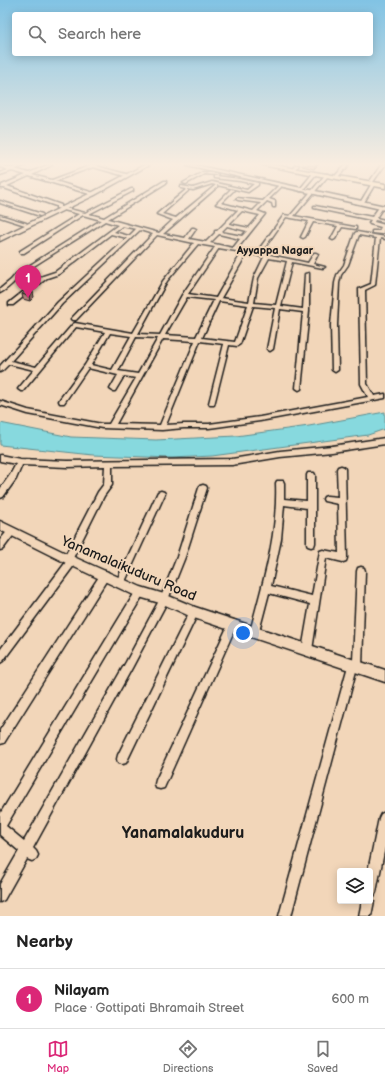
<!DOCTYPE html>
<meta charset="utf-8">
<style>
body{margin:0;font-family:"Balsamiq Sans",sans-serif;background:#f2f2f2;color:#222}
.controls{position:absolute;right:12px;bottom:12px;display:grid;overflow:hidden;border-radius:4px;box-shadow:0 2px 10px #0003}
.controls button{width:36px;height:36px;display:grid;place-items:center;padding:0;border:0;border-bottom:1px solid #e0e0e0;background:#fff;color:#222;font:20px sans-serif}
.you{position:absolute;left:243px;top:633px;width:14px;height:14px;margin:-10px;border:3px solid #fff;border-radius:50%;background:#1a73e8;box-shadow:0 0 0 6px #1a73e833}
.badge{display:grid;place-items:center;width:26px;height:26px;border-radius:50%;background:#db2777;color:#fff;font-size:13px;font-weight:700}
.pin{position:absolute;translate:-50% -33px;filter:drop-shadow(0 1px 2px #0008)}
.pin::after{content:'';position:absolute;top:21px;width:14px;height:12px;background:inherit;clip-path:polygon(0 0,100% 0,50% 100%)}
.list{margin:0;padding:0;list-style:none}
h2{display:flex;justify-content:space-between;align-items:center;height:52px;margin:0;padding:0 16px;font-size:17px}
h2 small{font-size:13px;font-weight:400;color:#767676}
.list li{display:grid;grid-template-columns:26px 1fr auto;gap:12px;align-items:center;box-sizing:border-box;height:60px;padding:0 16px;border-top:1px solid #e0e0e0}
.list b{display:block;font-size:15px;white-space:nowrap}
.list p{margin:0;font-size:13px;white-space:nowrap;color:#767676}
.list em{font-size:13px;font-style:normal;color:#767676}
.icon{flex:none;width:22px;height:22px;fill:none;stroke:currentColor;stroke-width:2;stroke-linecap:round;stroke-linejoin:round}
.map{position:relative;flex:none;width:385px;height:916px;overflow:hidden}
.search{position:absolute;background:#fff;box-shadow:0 2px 10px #0003;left:12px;right:12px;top:12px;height:44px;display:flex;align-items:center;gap:10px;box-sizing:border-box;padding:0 14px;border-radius:4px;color:#767676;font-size:15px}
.sheet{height:112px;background:#fff}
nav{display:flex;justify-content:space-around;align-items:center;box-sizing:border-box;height:56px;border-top:1px solid #e0e0e0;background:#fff;font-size:11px;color:#767676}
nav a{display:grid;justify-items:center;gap:2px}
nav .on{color:#db2777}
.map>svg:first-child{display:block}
.water{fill:#87d9de;stroke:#5c8d90}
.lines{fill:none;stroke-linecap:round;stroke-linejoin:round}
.minor-casing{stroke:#1c1c1c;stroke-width:3}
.tertiary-casing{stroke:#1c1c1c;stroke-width:3}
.trunk-casing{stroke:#1c1c1c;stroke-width:3}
.minor{fill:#f2d6b9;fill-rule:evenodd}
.tertiary{fill:#f2d6b9;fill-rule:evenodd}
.trunk{fill:#fddcac;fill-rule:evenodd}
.wall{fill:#c29087;stroke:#1c1c1c}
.shaded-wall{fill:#9e766e;stroke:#1c1c1c}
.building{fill:#e1a89d;stroke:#1c1c1c}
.labels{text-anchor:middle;stroke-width:4;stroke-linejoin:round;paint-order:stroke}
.far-neighbourhood-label{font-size:11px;font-weight:bold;fill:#1c1c1c;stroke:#f2d6b9}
.near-street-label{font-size:14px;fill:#1c1c1c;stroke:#f2d6b9}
.near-neighbourhood-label{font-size:16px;font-weight:bold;fill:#1c1c1c;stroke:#f2d6b9}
</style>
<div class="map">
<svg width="385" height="916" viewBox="0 0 385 916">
<rect width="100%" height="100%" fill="#f2d6b9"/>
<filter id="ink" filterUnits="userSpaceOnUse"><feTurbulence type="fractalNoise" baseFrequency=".025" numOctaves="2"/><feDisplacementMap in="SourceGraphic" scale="8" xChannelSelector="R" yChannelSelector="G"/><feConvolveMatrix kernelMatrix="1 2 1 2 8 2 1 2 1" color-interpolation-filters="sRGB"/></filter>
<g filter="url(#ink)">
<path class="water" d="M385 412V429L368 435 212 456 172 458 93 455 0 445V423L71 437 156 440 236 436 309 426Z"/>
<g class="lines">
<g class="minor-casing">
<g id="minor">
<path d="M0 165 12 168 21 165H26L15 169 29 173 47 165H52L32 175 52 180 92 165H98L96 166 126 174 127 175 125 176 93 167 55 181 94 193V195H93L29 176 7 186 61 205V207L85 213 131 189H133V191L89 214 104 218 164 181H166V183L108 219 159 233 173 220 157 214 187 189 181 188V186L193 188 212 182 247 190 254 184 240 181 214 178V176H215L240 179 258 183V185L248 192 217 185V187L163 234 185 238 192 228H194L196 229 189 239 206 242 215 233V231H217L238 210 216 204 231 189 234 190 221 203 253 211 261 203 238 200 236 199 237 198 263 201 279 185H281V187L269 199 275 201V207H273L272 203 267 201 257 211 265 214 237 249 257 252 284 215 290 216 326 174H328V176L294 216 354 227H356V229L342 227 335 239 333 240 331 239 338 226 313 222 305 237 303 238 301 237 309 221 286 217 261 253 308 263 314 253H316L318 254 313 264 325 267 323 268 292 262 281 306 303 309 305 274 309 273V311L301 389 299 390 296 388 303 312 280 309 273 349 270 351 267 349 275 308 253 306 240 344 237 346 229 345 214 405H210L209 403 224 344 200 341 166 425 184 424H209L260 417 368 397 361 384 359 289 371 284 376 238 359 235 348 265 341 275 339 283 337 325 338 370 335 372 332 370 331 325 335 283 337 275 344 265 355 233 357 232 385 237V239L380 238 375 285 365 290 367 384 374 396 385 394V398L260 421 209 428H184L162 430 102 428 28 414 0 405V401L28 410 102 424H109L136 378 124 376 115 391H113L110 389 118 375 88 368 64 403H60L59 401 60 399 85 365 105 332 76 327 23 391H21L18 389 34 370 9 364 2 371 0 372V366L58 302 127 238 111 234 59 274 47 278 13 305H9V303L43 276 55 272 118 225 105 221C79 238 52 254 26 271 17 278 10 288 0 293V289L11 280 16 274 101 220 83 215 24 253H20V251L79 214 56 208V206L4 188H1L2 185 26 175 12 171 0 175V173L8 170 0 167ZM212 184 216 185 176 218 162 214 188 191V189L193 190ZM242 211 260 215 249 228 229 224ZM122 226 136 229 129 236 114 232ZM227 226 247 231 242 236 221 232ZM140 230 153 234 71 319 72 320H76L157 235 194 243 163 281 133 333 75 323 73 324 36 367 11 361 62 304ZM219 234 240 239 233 248 210 243ZM198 244 215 247 182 295 160 335 138 334 167 281ZM219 248 242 252 216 298 188 294ZM247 253 264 257 254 278 249 302 221 298ZM269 258 287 261 276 305 254 303 258 278ZM187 297 214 300 196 337 165 335ZM219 301 248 305 235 342 202 338ZM110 333 131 336 112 370 91 365ZM136 337 158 338 138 374 118 371ZM163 339 195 341 160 425 116 424Z"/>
<path d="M295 165H299L295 169H293Z"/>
<path d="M345 165H349L338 177H336V175Z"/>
<path d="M381 165H385L373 182H371L370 181Z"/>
<path d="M203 172 218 174 216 175 204 174 186 184 183 183Z"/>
<path d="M314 172 317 173 302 191H300V189Z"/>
<path d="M372 183 375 184 363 204H361L360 203Z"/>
<path d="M0 201 42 214 43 215 40 216 0 203Z"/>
<path d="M315 206 372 217 380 206H382L383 207 376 218 385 220V222L375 220 374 222 385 225 383 233 381 234 372 233V231H379L381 227 370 224 369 223 371 220 314 208V206Z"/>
<path d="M0 215 26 223 27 224 25 225 0 217Z"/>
<path d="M385 438V444L332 452 280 457 232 465 112 466V485L104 496 73 558H75L76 561 75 564 3 661 0 663V650L66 562 64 559 65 556 98 492 104 484 105 466 67 467 22 465 16 479 3 497 0 498V489L10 475 16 464 0 461V455L20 459 67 461 232 459 280 451 332 446Z"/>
<path d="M341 466 344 467 345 469 347 558 346 561 343 562 326 558 312 650 310 653 307 655 304 653 302 650 310 604 269 593 258 635 255 637 252 635 250 632C263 582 278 536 276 483L277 481H283L284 483V499L307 501V475L308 473H314L315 475V543L314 546 311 547 308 546 307 543V508L284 505 281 539 271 586 312 596 320 551 323 550 339 553 338 504 324 501 323 499 324 497 327 496 338 497 337 469 338 467Z"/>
<path d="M203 485 206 486 207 488 185 557 167 602 132 668 33 848 36 851 38 855 36 859 32 861 27 859 4 900 0 902V884L19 851 0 835V814L137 589 140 588 143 589 144 592 143 595 6 826 24 841 126 662 161 597 177 557 199 488 200 486Z"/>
<path d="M161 491 164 492 165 494 123 586 120 587 117 586 116 583 117 580 157 494 158 492Z"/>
<path d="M12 528 15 529 16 531 15 533 3 549 0 550V540L9 529Z"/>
<path d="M361 567 364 568 365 571 362 667 360 670 356 671 291 916H279L348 666 350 663 353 661 357 571 358 568Z"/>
<path d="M105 571 108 572 109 575 108 578 4 743 0 744V730L102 572Z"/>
<path d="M194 608 197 609 198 612 197 615 126 763 122 764 118 763 117 759 118 755 191 609Z"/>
<path d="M233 620 236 621 237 624 164 788 160 789 156 788 155 784 156 780 230 621Z"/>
<path d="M385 812V847L376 892 374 896 372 897 374 901 371 916H359L362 901H370V871H368L379 818 381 814Z"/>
</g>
</g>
<g class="tertiary-casing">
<g id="tertiary">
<path d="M144 165H149L95 195 0 241V237L91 193Z"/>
<path d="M187 165H195L385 206V210Z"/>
<path d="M0 521 76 558 141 587 164 594 195 607 385 670V682L194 618 163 604 136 596 68 564 0 530Z"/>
</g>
</g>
<g class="trunk-casing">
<path id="trunk" d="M262 165H274L385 184V188Z"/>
</g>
<use href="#minor" class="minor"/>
<use href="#tertiary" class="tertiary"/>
<use href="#trunk" class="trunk"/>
</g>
<g class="wall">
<path d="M302 165H318L314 169 302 166Z"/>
<path d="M22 294 34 297 30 301 23 299Z"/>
</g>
<g class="shaded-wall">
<path d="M315 165H318L314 169Z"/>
<path d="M33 292 34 297 30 301 29 296Z"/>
</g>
<path class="building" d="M26 291 33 292 29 296 22 294Z"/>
</g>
<linearGradient id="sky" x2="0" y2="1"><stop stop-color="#81c3e4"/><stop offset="0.56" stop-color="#f9ede0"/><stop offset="1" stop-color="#f9ede0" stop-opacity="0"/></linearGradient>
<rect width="385" height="293" fill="url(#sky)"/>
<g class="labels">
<g class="far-neighbourhood-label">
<text x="275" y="254">Ayyappa Nagar</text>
</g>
<g class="near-street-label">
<text transform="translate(129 568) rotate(23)" y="5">Yanamalaikuduru Road</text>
</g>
<g class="near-neighbourhood-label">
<text x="183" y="838">Yanamalakuduru</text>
</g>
</g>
</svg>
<div class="controls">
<button><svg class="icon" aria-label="layers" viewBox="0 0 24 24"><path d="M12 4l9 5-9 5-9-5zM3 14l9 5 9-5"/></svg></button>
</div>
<div class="you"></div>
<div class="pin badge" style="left:28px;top:298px">1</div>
<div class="search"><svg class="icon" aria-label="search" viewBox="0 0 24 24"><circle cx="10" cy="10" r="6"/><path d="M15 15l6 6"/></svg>Search here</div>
</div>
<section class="sheet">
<h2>Nearby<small></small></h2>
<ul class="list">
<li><span class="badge">1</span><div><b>Nilayam</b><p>Place · Gottipati Bhramaih Street</p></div><em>600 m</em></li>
</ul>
</section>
<nav>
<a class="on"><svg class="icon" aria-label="map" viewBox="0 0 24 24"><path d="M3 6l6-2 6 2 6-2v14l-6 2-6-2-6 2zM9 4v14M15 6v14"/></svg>Map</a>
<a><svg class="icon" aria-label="directions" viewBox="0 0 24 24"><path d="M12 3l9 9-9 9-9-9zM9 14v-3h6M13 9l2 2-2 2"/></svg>Directions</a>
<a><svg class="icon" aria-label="saved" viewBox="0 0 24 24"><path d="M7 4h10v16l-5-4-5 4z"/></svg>Saved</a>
</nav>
